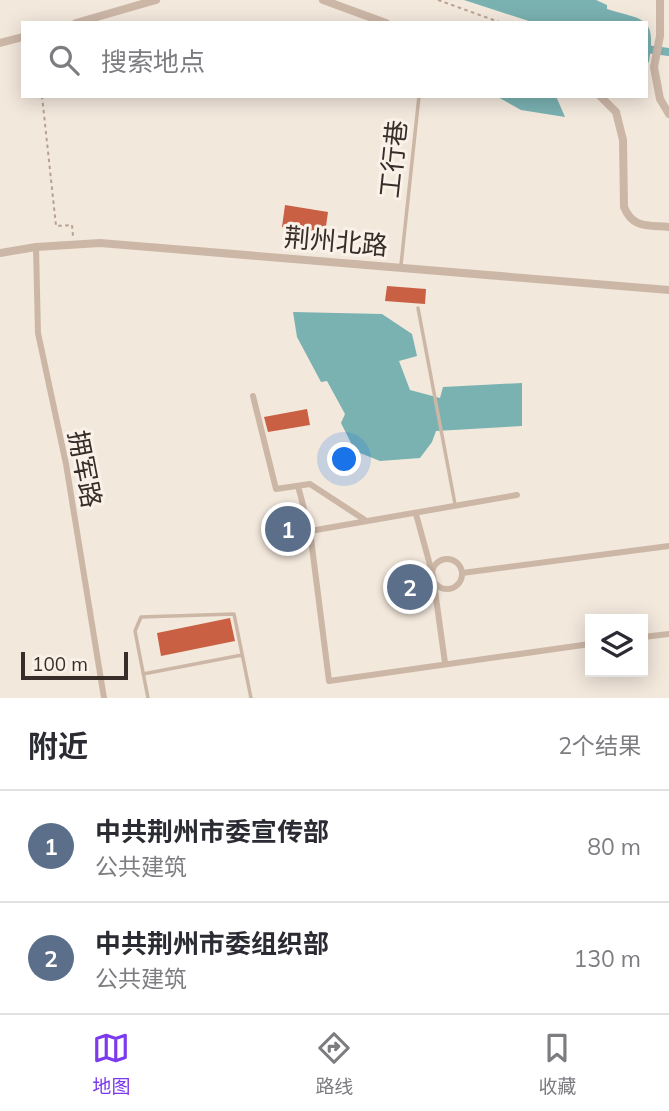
<!DOCTYPE html>
<html lang="zh">
<head>
<meta charset="utf-8">
<style>
	body { margin:0; font-family:Mulish,"Noto Sans SC",sans-serif; background:#f2f2f3; color:#2b2b33 }
	.controls { position:absolute; right:21px; bottom:21px; display:grid; overflow:hidden; border-radius:0px; box-shadow:0 4px 18px #0003 }
	.controls button { width:63px; height:63px; display:grid; place-items:center; padding:0; border:0; border-bottom:2px solid #e1e1e2; background:#fff; color:#2b2b33; font:35px sans-serif }
	.scale { position:absolute; left:21px; bottom:18px; width:107px; box-sizing:border-box; padding-left:7px; border:4px solid #382d28; border-top:0; font-size:19px; line-height:24px; white-space:nowrap; color:#382d28; -webkit-text-stroke:5px #faf2e9; paint-order:stroke }
	.you { position:absolute; left:345px; top:460px; width:24px; height:24px; margin:-18px; border:5px solid #fff; border-radius:50%; background:#1a73e8; box-shadow:0 0 0 10px #1a73e833 }
	.badge { display:grid; place-items:center; width:46px; height:46px; border-radius:50%; background:#7c3aed; color:#fff; font-size:23px; font-weight:700 }
	.pin { position:absolute; translate:-50% -50%; border:4px solid #fff; box-shadow:0 2px 7px #0006 }
	.list { margin:0; padding:0; list-style:none }
	h2 { display:flex; justify-content:space-between; align-items:center; height:91px; margin:0; padding:0 28px; font-size:30px }
	h2 small { font-size:23px; font-weight:400; color:#7c7c81 }
	.list li { display:grid; grid-template-columns:46px 1fr auto; gap:21px; align-items:center; box-sizing:border-box; height:112px; padding:0 28px; border-top:2px solid #e1e1e2 }
	.list b { display:block; font-size:26px; white-space:nowrap }
	.list p { margin:0; font-size:23px; white-space:nowrap; color:#7c7c81 }
	.list em { font-size:23px; font-style:normal; color:#7c7c81 }
	.icon { flex:none; width:38px; height:38px; fill:none; stroke:currentColor; stroke-width:2; stroke-linecap:round; stroke-linejoin:round }
	.map { position:relative; flex:none; width:669px; height:698px; overflow:hidden }
	.search { position:absolute; background:#fff; box-shadow:0 4px 18px #0003; left:21px; right:21px; top:21px; height:77px; display:flex; align-items:center; gap:18px; box-sizing:border-box; padding:0 24px; border-radius:0px; color:#7c7c81; font-size:26px }
	.sheet { height:315px; background:#fff }
	nav { display:flex; justify-content:space-around; align-items:center; box-sizing:border-box; height:98px; border-top:2px solid #e1e1e2; background:#fff; font-size:19px; color:#7c7c81 }
	nav a { display:grid; justify-items:center; gap:4px }
	nav .on { color:#7c3aed }
	.map>svg:first-child { display:block }
	.water { fill:#7ab1b1 }
	.lines { fill:none; stroke-linecap:round; stroke-linejoin:round }
	.canal { stroke:#7ab1b1; stroke-width:8 }
	.building { fill:#ca6043 }
	.path { stroke:#b8a192; stroke-width:2; stroke-dasharray:3.5 3.5; stroke-linecap:butt }
	.service { stroke:#ccb7a7; stroke-width:3.5 }
	.minor { stroke:#ccb7a7; stroke-width:6 }
	.tertiary { stroke:#ccb7a7; stroke-width:8 }
	.labels { text-anchor:middle; dominant-baseline:central; stroke-width:6; stroke-linejoin:round; paint-order:stroke }
	.street-label { font-size:26px; fill:#382d28; stroke:#faf2e9 }
</style>
</head>
<body>
<div class="map">
<svg width="669" height="698" viewBox="0 0 669 698">
	<rect width="100%" height="100%" fill="#f3e8dc"/>
	<!-- water -->
	<path class="water" d="M464,0H596L607,5V9C646,21 656,16 649,62L646,63V23H535Z
		M496,96H556L565,117L521,110Z
		M293,312L382,314L412,334L417,356L399,361L410,390L440,398L443,387L522,383V426L436,431L432,442L420,458L380,461L355,451L341,423L345,414L327,381L321,382L297,337Z"/>
	<g class="lines">
		<!-- canal -->
		<path class="canal" d="M646,49L669,52"/>
	</g>
	<!-- building -->
	<path class="building" d="M285,205L328,212L325,233L282,227Z
		M387,286L426,289L425,304L385,301Z
		M307,409L310,425L268,432L264,417Z
		M230,618L235,641L161,656L157,633Z"/>
	<g class="lines">
		<!-- path -->
		<path class="path" d="M438,0L502,23
			M42,96L56,226L72,225L73,236"/>
		<!-- service -->
		<path class="service" d="M401,265L419,96
			M418,308L455,504
			M143,674L242,655
			M148,698L135,631L141,617L234,614L251,698"/>
		<!-- minor -->
		<path class="minor" d="M36,247L38,333L66,464L104,698
			M253,396L276,489L310,484L365,520
			M298,486L310,531
			M517,495L310,531L329,681L590,644
			M416,514L433,576L445,663
			M432 574a15 15 0 1 1 30 0a15 15 0 1 1-30 0Z
			M462,573L669,546
			M643,637L669,634"/>
		<!-- tertiary -->
		<path class="tertiary" d="M323,0L386,23
			M660,0V36L654,67L660,99L669,114
			M76,23L156,0
			M0,43L23,37
			M600,96L616,112L623,140L624,207C633,229 648,225 669,227
			M0,253L36,247L100,243L669,290"/>
	</g>
	<g class="labels">
		<!-- street labels -->
		<g class="street-label">
			<text transform="translate(393 159) rotate(-84)">工行巷</text>
			<text transform="translate(336 241) rotate(5)">荆州北路</text>
			<text transform="translate(85 469) rotate(79)">拥军路</text>
		</g>
	</g>
</svg>
<div class="controls">
<button><svg class="icon" aria-label="layers" viewBox="0 0 24 24"><path d="M12 4l9 5-9 5-9-5zM3 14l9 5 9-5"/></svg></button>
</div>
<div class="scale">100 m</div>
<div class="you"></div>
<div class="pin badge" style="left:288px;top:529px;background:#5c6f8a">1</div>
<div class="pin badge" style="left:410px;top:587px;background:#5c6f8a">2</div>
<div class="search"><svg class="icon" aria-label="search" viewBox="0 0 24 24"><circle cx="10" cy="10" r="6"/><path d="M15 15l6 6"/></svg>搜索地点</div>
</div>
<section class="sheet">
<h2>附近<small>2个结果</small></h2>
<ul class="list">
<li><span class="badge" style="background:#5c6f8a">1</span><div><b>中共荆州市委宣传部</b><p>公共建筑</p></div><em>80 m</em></li>
<li><span class="badge" style="background:#5c6f8a">2</span><div><b>中共荆州市委组织部</b><p>公共建筑</p></div><em>130 m</em></li>
</ul>
</section>
<nav>
<a class="on"><svg class="icon" aria-label="map" viewBox="0 0 24 24"><path d="M3 6l6-2 6 2 6-2v14l-6 2-6-2-6 2zM9 4v14M15 6v14"/></svg>地图</a>
<a><svg class="icon" aria-label="directions" viewBox="0 0 24 24"><path d="M12 3l9 9-9 9-9-9zM9 14v-3h6M13 9l2 2-2 2"/></svg>路线</a>
<a><svg class="icon" aria-label="saved" viewBox="0 0 24 24"><path d="M7 4h10v16l-5-4-5 4z"/></svg>收藏</a>
</nav>
</body>
</html>
